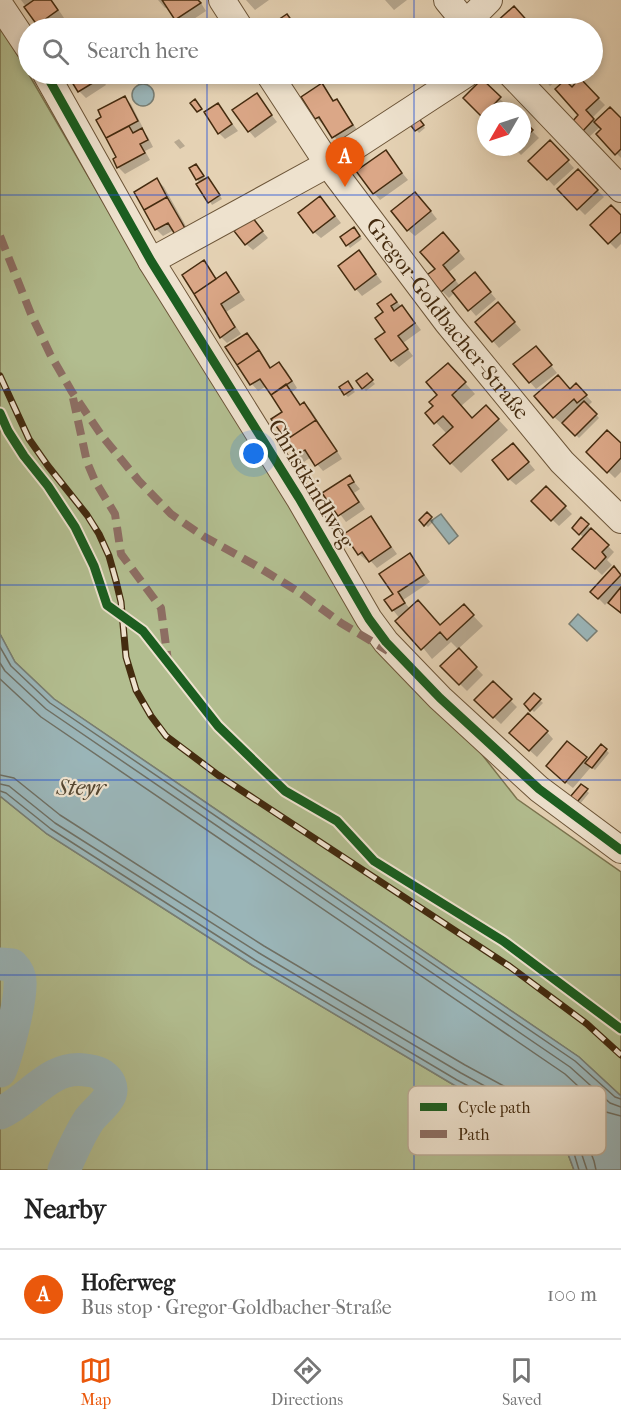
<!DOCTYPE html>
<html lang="en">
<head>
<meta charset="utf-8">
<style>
	body { margin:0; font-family:"IM FELL French Canon",serif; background:#f2f2f2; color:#222 }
	.compass { position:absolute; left:477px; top:102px; width:54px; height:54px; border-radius:50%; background:#fff; box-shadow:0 3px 9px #0003; rotate:231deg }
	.you { position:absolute; left:254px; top:454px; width:21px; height:21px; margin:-15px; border:4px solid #fff; border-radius:50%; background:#1a73e8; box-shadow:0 0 0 9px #1a73e833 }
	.badge { display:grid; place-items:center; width:39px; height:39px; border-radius:50%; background:#ea580c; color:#fff; font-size:20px; font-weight:700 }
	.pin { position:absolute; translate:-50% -50px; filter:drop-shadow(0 2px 3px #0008) }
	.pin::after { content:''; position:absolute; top:32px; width:21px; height:18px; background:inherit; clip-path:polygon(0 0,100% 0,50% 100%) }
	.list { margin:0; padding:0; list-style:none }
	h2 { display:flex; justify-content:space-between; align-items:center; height:78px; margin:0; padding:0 24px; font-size:26px }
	h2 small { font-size:20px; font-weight:400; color:#767676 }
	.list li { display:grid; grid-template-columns:39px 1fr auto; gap:18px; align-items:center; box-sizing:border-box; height:90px; padding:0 24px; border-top:2px solid #e0e0e0 }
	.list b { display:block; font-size:22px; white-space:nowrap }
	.list p { margin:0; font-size:20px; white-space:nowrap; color:#767676 }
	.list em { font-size:20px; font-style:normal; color:#767676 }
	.icon { flex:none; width:33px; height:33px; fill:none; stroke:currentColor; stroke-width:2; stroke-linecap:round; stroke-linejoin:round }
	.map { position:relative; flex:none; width:621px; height:1170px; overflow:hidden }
	.search { position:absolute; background:#fff; box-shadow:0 3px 9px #0003; left:18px; right:18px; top:18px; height:66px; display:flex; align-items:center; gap:15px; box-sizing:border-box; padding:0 21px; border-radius:33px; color:#767676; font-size:22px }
	.sheet { height:168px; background:#fff }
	nav { display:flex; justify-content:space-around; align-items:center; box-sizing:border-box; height:84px; border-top:2px solid #e0e0e0; background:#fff; font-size:16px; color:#767676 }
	nav a { display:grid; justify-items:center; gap:3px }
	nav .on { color:#ea580c }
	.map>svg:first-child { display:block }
	.green { fill:#b2bd8f; stroke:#7b744f; stroke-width:1.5 }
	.water { fill:#9ab5b8; stroke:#787e74; stroke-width:1.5 }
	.shadow { fill:#0003 }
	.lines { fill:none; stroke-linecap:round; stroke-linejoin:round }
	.shore { stroke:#6f7064; stroke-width:1.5 }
	.river { stroke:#9ab5b8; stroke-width:33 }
	.building { fill:#dba787; stroke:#442b0f; stroke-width:1.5 }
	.minor-casing { stroke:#6c5538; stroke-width:28 }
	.minor { stroke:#eee2ce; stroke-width:26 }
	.rail-casing { stroke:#442b0f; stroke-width:7 }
	.rail { stroke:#eee2ce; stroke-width:4.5; stroke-dasharray:14; stroke-linecap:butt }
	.quiet { stroke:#8d6e63; stroke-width:8; stroke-dasharray:15 8; stroke-linecap:butt }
	.cycleway-casing { stroke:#eee2ce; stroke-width:13 }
	.cycleway { stroke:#1b5e20; stroke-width:9 }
	.grid { fill:none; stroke:#1d4ed8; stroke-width:1.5; stroke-opacity:0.55 }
	.labels { text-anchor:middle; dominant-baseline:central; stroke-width:4.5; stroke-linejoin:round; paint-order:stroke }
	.street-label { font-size:22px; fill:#442b0f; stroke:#eee2ce }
	.water-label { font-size:24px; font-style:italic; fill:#554731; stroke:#eee2ce }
	.key { fill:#eee2ce; stroke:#bbab95; stroke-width:1.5 }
	.key-label { font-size:16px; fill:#442b0f }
</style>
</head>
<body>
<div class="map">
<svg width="621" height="1170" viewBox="0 0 621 1170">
	<rect width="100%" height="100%" fill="#e5d2b4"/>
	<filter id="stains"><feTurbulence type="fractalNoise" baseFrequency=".00333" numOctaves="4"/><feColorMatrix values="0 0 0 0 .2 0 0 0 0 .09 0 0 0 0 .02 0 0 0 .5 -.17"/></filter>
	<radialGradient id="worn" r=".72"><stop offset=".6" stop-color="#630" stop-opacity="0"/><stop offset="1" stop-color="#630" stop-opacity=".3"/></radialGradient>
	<!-- green -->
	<path class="green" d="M0,25L148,279L305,530L517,799L621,872V1096L579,1057L54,699L15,662L0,634Z
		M0,796L47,834L252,965L454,1085L539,1131L568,1154L574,1170H0Z"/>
	<!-- water -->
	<path class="water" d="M132 95a11 11 0 1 1 22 0a11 11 0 1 1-22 0Z
		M441,514L458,536L449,544L431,521Z
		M578,614L597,631L587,641L569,624Z
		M0,634L15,662L54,699L579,1057L621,1096V1170H574L568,1154L539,1131L454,1085L252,965L47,834L0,796Z"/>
	<!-- shadow -->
	<path class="shadow" d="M21,0H52L64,18L48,28H42Z
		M158,0H199L206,11L183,26L168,7L165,8Z
		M246,0H269L255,10Z
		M385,0H407L394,10Z
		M536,22L543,28H500L496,24L531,27Z
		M69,74H99L106,85L86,98L79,91Z
		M212,74H235L220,83Z
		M539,74H564L550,86Z
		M580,80L605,105L592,118L596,123L621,120V158L598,134L604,129L601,126L589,137L574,122L581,116L572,89Z
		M482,81L506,105L501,111H486V119L465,98Z
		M322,85L335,102L337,101L343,108L359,133L340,144L325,124L323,125L317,118L303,97Z
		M256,95L277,122L255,138L249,131Z
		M124,97L131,104L143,128L141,129L148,137L153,147L145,151L150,160L125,174L118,167V158L98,120Z
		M218,105L238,131L225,139L219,133Z
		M420,121L425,128L419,133L411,123Z
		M522,121L539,138L521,155L513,147H522Z
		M179,139L185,146L180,149L174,142Z
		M550,142L574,168L554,186L531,161Z
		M385,152L408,180L380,200L374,193Z
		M196,166L206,180L208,178L211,181L222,199L212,205L197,179Z
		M578,171L604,197L585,215L559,189Z
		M157,180L164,187L192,237L174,230L163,236L156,229Z
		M422,200L437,219L415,236L408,230Z
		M326,204L341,223L321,238L314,232Z
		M621,217V244L616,249L592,225Z
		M258,226L268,238L253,250L246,244Z
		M357,232L362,239L350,248L348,245Z
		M450,241L465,259L449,272L460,286L481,281L496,299L476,316L455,292L449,298L442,291L437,269Z
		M359,252L382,282L362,296L356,289Z
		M204,262L218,280L226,274L245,300L226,312L241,334L227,343L221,337Z
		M391,296L409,314L421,330L403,343L413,356L399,367L392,360L387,332L385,313Z
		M505,311L521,330L499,348L493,341Z
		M247,335L254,341L272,369L279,364L286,370L297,388L292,392L301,405L304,404L311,410L342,459L323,471L311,457L304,462L297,455L284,412L267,386L258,391L252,384L227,348Z
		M542,354L557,373L536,389L530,382Z
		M367,375L375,384L366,391L358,382Z
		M458,375L475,394L461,406L473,419L496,417L508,430L461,473L451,463L447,434L427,413L435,406Z
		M350,386L355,392L348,397L345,394Z
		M570,390L583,392L592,402L588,406L599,418L579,438L563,422L561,423L554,417Z
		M621,445V472L615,478L588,452Z
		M520,452L535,470L516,485L509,479Z
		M350,477L360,489L354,493L365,509L346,522L324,493Z
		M546,488L572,514L559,526L533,501Z
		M427,514L434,521L428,527L421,520Z
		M371,518L397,554L377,568L369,559L366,560L359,554Z
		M581,519L614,552L607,560L612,565L602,575L581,555L584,538L574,528Z
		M410,555L430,582L403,600L410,609L441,627L464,606L483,626L458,649L451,642L432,659L393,610L395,595Z
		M614,568L621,574V613L609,601L605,605L592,592Z
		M459,650L483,675L467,691L442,666Z
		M493,683L517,707L501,724L476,700Z
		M534,695L543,703L534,712L526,704Z
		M547,732L553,739L537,757L518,740Z
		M567,743L589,761L602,746L609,753L595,770L591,767L573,788L554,773Z
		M581,786L589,793L580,804L572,797Z"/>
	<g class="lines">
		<!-- shore -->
		<path class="shore" d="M0,647L11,666L50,703L575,1061L615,1097L621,1099
			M0,663L5,671L46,709L570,1067L610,1103L621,1107
			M0,679L41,717L565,1074L606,1112L621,1116
			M0,775L14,778L60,815L264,946L465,1065L552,1112L586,1140L594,1161L596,1170
			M0,784L9,786L55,823L259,953L461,1073L547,1120L579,1146L587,1170
			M0,791L6,793L51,829L255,960L457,1080L542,1125L573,1150L579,1170"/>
		<!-- river -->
		<path class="river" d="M0,964L12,965C18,971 21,977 20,986C20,1003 7,1056 0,1071
			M0,1113C29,1101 49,1065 85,1070C91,1071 97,1071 102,1075C109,1080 113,1087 110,1095C106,1104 95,1112 89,1120C79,1135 71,1154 64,1170"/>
	</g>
	<!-- building -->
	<path class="building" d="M34,0H51L58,10L37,25L24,7Z
		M162,0H198L201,3L175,20Z
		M514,6L531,25L537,20L544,28H498L494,24Z
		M287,14L297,28H266Z
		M67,74H98L101,78L78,92Z
		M580,78L599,98L586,110L594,119L582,132L572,122L578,115L555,89L565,80L572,87Z
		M482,79L501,97L482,117L463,98Z
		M322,83L333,101L337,99L353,125L332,138L319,117L315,119L301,97Z
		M257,93L272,115L248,132L232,110Z
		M125,96L138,121L106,138L96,120L101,117L98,110Z
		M195,99L202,109L197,112L190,103Z
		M218,103L232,124L218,134L204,112Z
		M610,107L621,118V149L615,155L596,134L601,129L594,122Z
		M417,116L424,125L415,131L409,123Z
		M522,119L533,130L522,141Z
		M129,126L133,133L142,128L148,140L140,144L145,153L117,168L113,159L116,157L106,138Z
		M550,140L569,160L547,180L528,161Z
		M386,150L402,173L373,194L356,171Z
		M196,164L204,176L196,180L189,168Z
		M578,169L598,190L577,210L557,189Z
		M208,177L220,195L208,203L196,184Z
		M157,178L167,197L144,210L134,192Z
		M415,192L431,211L407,231L391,211Z
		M320,196L335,216L313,233L298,213Z
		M167,197L186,230L176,236L168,223L155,230L144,210Z
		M611,205L621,215V232L608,244L590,225Z
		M252,217L263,231L245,245L234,231Z
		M354,227L360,236L346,246L340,237Z
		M443,232L459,251L443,265L455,280L441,292L427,275L435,269L420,252Z
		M359,250L376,274L355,290L338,266Z
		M204,260L216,279L194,294L182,275Z
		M226,272L239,292L221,304L235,327L220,338L194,294Z
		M475,272L491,292L468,311L452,291Z
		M391,294L397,302L391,306L394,311L402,305L415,323L398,336L408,349L391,361L375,339L385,332L375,318L383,312L377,304Z
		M498,302L515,322L492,342L475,322Z
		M247,333L259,350L237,365L225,347Z
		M536,346L552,365L529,383L513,364Z
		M259,350L270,368L279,362L292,381L271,395L260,379L250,385L237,365Z
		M448,363L466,382L452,395L472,418L486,405L499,419L450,464L433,445L453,427L443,416L434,424L425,413L433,406L429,402L437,395L426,382Z
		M367,373L373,380L362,389L356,381Z
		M558,375L570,389L576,383L587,395L577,403L574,399L553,418L534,396Z
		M348,381L353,389L344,395L339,387Z
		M286,384L300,405L304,402L316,420L286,440L271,419L282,412L271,395Z
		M584,401L597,414L575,436L562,423Z
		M316,420L337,451L315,466L305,450L296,456L286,440Z
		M607,430L621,443V458L607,473L586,452Z
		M513,443L529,462L508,480L492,460Z
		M350,475L354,482L348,485L359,502L338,516L322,493Z
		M546,486L566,506L551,521L531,501Z
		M427,512L432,517L424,526L419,520Z
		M371,516L391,547L369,562L362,552L358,555L344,534Z
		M581,517L589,524L579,535L572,528Z
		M591,528L609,545L602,552L606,557L595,569L572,549Z
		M410,553L424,575L398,592L405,603L392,611L384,600L393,594L379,574Z
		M614,566L621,575L598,599L590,592Z
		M621,587V613L608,603Z
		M418,600L440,625L464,604L474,615L447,640L440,632L421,650L395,621Z
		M459,648L477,667L459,685L440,666Z
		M493,681L512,699L493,718L474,700Z
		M534,693L541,699L530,711L524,704Z
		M528,713L548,731L529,751L509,733Z
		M567,741L587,757L565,783L546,766Z
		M601,744L607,749L592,768L585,763Z
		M581,784L588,789L577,802L570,797Z"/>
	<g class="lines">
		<!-- minor casing -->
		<g class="minor-casing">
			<g id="minor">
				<path d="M222,0L240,28"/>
				<path d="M447,0L470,28"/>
				<path d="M0,5L28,47"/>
				<path d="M466,23L489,0"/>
				<path d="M46,74L151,261L299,498L369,619L386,642L440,698L539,789L621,850"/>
				<path id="s1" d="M269,74L328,164L447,322L562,462L621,520"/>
				<path d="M511,74L621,189"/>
				<path d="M151,261L328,164L466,74"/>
			</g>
		</g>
		<!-- minor -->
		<use href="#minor" class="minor"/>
		<!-- rail casing -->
		<g class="rail-casing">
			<path id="rail" d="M0,376L29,439L48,466L87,515L99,534L109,556L116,581L121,602L126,657L136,690L151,716L166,736L218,775L509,966L587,1024L621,1055"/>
		</g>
		<!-- rail -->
		<use href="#rail" class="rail"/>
		<!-- quiet -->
		<path class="quiet" d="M0,236L31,314L50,354L72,392L102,436L139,481L171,514L203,536L255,565L299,592L341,623L388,651
			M73,398L87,462L95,481L115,514L121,554L161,608L168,661"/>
		<!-- cycleway casing -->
		<g class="cycleway-casing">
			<path id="cycleway" d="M46,74L151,261L299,498L369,619L386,642L440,698L539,789L621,850
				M0,413L8,431L24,456L48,486L75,527L94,566L107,605L143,631L218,726L285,791L337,821L374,861L503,941L621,1029"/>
		</g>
		<!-- cycleway -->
		<use href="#cycleway" class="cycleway"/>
	</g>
	<!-- grid -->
	<path class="grid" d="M207,0V28M414,0V28M207,74V1170M414,74V1170M0,195H621M0,390H621M0,585H621M0,780H621M0,975H621"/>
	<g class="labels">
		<!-- street labels -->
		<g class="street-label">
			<text stroke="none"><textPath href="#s1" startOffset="303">Gregor-Goldbacher-Straße</textPath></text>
			<text transform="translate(311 484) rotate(59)">Christkindlweg</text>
		</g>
		<!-- water labels -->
		<g class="water-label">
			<text x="81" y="787">Steyr</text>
		</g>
	</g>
	<!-- legend -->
	<rect x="408" y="1086" width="198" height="69" rx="9" class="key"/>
	<rect x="420" y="1103" width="27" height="8" fill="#1b5e20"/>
	<rect x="420" y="1130" width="27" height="8" fill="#8d6e63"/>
	<g class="key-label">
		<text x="458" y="1113">Cycle path</text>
		<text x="458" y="1140">Path</text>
	</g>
	<rect width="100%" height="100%" filter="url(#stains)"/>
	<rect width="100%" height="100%" fill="url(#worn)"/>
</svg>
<svg class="compass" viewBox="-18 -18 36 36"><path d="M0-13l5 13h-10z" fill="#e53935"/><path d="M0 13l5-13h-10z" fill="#767676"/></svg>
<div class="you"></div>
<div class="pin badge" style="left:345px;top:187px">A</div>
<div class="search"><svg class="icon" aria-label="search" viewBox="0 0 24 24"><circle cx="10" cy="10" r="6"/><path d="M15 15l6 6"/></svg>Search here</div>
</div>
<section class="sheet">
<h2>Nearby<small></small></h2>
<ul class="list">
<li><span class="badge">A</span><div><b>Hoferweg</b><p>Bus stop · Gregor-Goldbacher-Straße</p></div><em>100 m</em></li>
</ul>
</section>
<nav>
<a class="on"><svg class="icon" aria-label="map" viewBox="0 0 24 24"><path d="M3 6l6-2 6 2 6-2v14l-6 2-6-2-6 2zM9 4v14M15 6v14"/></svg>Map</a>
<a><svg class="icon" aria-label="directions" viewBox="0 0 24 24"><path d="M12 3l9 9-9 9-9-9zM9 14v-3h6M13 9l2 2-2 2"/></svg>Directions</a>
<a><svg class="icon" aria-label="saved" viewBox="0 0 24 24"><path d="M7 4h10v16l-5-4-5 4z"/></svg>Saved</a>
</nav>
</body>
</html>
